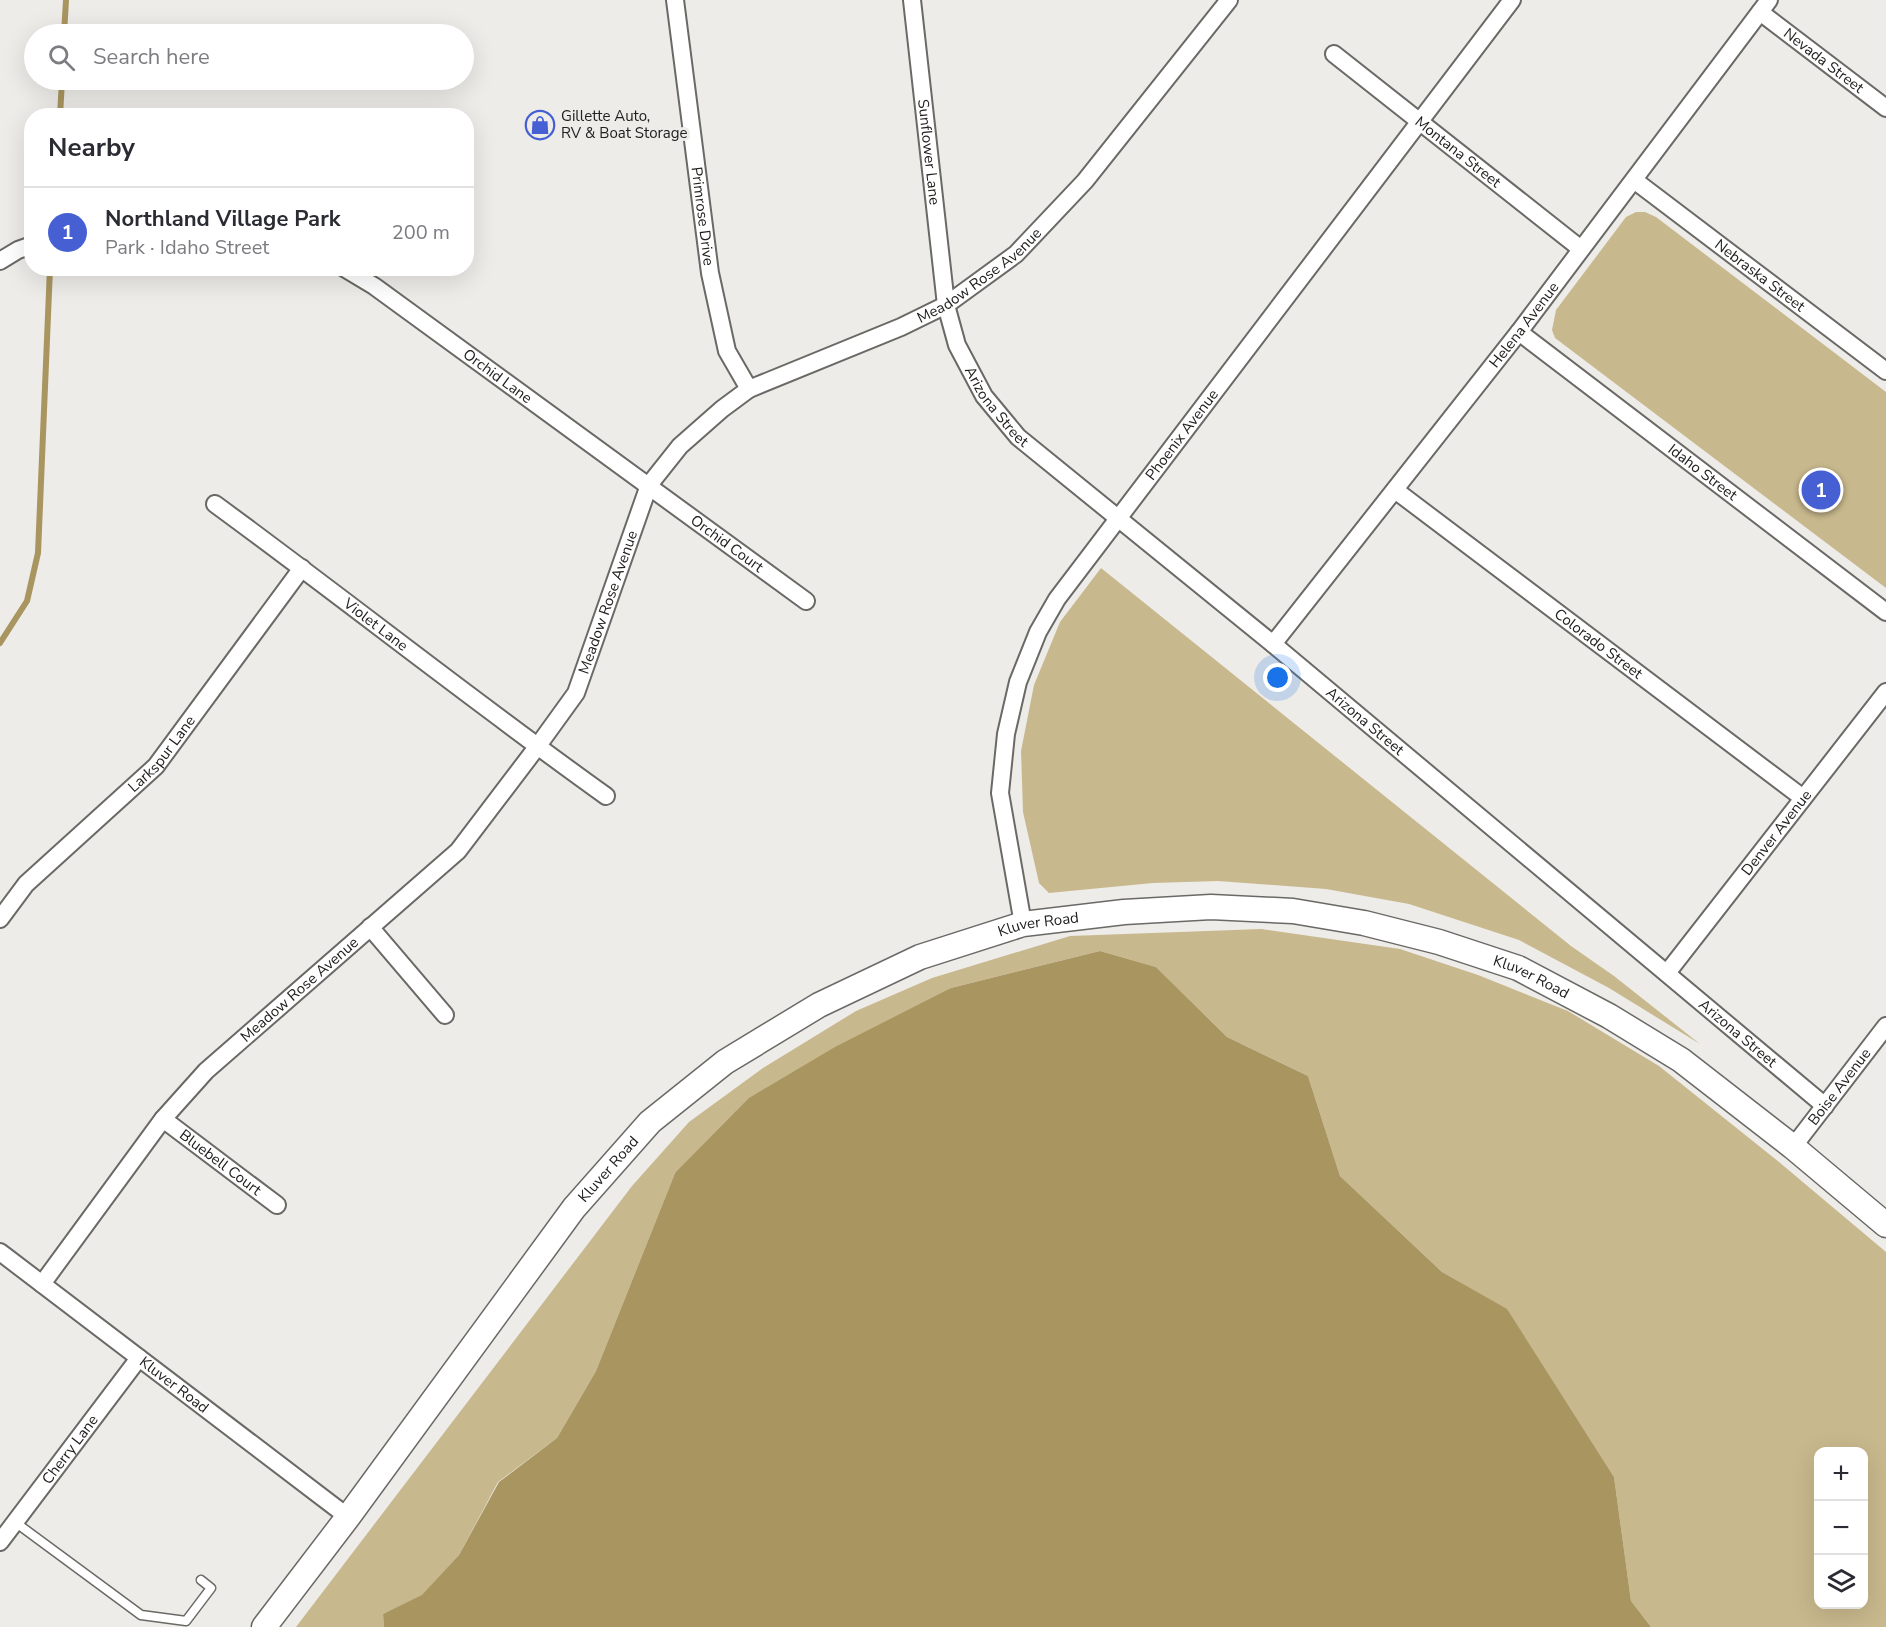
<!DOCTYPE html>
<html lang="en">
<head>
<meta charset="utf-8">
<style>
	body { margin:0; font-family:"Nunito Sans",sans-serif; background:#f7f7f7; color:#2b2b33 }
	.controls { position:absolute; right:18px; bottom:18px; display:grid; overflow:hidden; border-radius:12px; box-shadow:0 6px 24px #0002 }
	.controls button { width:54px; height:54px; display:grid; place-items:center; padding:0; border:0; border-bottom:2px solid #e1e1e2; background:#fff; color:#2b2b33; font:30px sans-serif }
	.you { position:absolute; left:1278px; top:678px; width:21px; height:21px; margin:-15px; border:4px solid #fff; border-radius:50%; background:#1a73e8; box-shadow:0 0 0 9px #1a73e833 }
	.badge { display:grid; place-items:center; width:39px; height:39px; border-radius:50%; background:#4660d4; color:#fff; font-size:20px; font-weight:700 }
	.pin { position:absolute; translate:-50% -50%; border:3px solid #fff; box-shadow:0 2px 6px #0006 }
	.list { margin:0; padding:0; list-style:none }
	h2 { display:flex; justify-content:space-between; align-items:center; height:78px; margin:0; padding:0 24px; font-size:26px }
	h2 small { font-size:20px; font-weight:400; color:#7c7c81 }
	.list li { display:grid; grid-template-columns:39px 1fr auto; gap:18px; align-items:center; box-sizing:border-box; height:90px; padding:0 24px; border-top:2px solid #e1e1e2 }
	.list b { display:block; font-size:22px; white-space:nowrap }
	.list p { margin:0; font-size:20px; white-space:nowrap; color:#7c7c81 }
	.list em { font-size:20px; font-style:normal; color:#7c7c81 }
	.icon { flex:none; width:33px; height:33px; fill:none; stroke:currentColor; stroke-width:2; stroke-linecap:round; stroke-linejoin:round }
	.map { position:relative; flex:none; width:1886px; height:1627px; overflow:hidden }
	.search { position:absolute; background:#fff; box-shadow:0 6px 24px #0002; left:24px; top:24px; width:450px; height:66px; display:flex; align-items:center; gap:15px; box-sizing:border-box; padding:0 21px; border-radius:33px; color:#7c7c81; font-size:22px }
	.panel { position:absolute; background:#fff; box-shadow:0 6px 24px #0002; left:24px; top:108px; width:450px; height:168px; border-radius:24px }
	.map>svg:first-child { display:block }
	.green { fill:#c8b88d; fill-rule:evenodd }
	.water { fill:#a9955f }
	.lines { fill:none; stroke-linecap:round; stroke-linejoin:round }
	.stream { stroke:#a9955f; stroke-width:6 }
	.lane-casing { stroke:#6a6965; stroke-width:11 }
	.street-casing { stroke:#6a6965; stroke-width:20 }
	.secondary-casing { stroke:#6a6965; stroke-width:27 }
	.lane { stroke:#fff; stroke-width:8 }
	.street { stroke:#fff; stroke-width:16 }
	.secondary { stroke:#fff; stroke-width:24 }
	.labels { text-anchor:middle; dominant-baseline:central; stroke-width:6; stroke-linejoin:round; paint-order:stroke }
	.street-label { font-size:15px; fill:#21201f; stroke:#eeece8 }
	.poi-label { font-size:15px; fill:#21201f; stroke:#eeece8; text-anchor:start }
</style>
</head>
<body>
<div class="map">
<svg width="1886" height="1627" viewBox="0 0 1886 1627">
	<rect width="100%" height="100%" fill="#eeece8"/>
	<!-- green -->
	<path class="green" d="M1636,212H1645L1656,217L1886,392V588L1555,338L1552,330L1556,310L1626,217Z
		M1101,568L1571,946L1614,976L1700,1044L1609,988L1519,940L1409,904L1326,889L1218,881L1153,883L1049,893L1039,883L1023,812L1021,751L1034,685L1060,622Z
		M1261,929L1400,949L1478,975L1568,1011L1659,1066L1779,1162L1886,1252V1627H1651L1631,1601L1614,1477L1507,1310L1442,1272L1340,1176L1308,1076L1227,1037L1156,967L1100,951L951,988L675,1173L596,1371L557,1438L498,1482L459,1555L422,1596L383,1614L384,1627H296L632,1186L689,1122L763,1068L856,1011L932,978L1070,936ZM1818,1452H1864V1604H1818Z"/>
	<!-- water -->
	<path class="water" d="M1100,951L1156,967L1227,1037L1308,1076L1340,1176L1442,1272L1507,1309L1614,1477L1631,1601L1651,1627H384L383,1614L422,1595L459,1555L499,1482L557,1438L596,1371L675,1173L749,1098L835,1047L951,988Z"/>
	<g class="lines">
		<!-- stream -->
		<path class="stream" d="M64,34L66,0
			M60,116L62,80
			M0,643L27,601L38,553L50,268"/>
		<!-- lane casing -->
		<g class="lane-casing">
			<path id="lane" d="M15,1522L141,1615L186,1621L211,1588L201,1580"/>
		</g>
		<!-- street casing -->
		<g class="street-casing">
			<g id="street">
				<path id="s1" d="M675,0L710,273L727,351L749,389"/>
				<path id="s2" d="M912,0L946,305L957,345L984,396L1018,437L1273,644L1825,1106"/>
				<path id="s3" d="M1760,12L1886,108"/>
				<path id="s4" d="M1334,54L1581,249"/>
				<path id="s5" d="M1634,180L1886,371"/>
				<path d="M0,261L18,250L32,245"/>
				<path id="s6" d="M344,268L374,286L806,601"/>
				<path id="s7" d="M1519,332L1886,612"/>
				<path id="s8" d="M1395,490L1803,798"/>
				<path id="s9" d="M215,504C346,600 473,701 606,796"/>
				<path id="s10" d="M1273,644L1519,332L1769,0"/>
				<path id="s11" d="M0,919L26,884L156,766L302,568"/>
				<path id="s12" d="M1023,924L1000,793L1006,734L1018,682L1038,632L1057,599L1512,0"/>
				<path d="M370,927L445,1015"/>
				<path id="s13" d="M1667,973L1886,692"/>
				<path id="s14" d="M163,1119L277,1205"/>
				<path id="s15" d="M1793,1147L1886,1026"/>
				<path id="s16" d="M0,1252L348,1517"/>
				<path id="s17" d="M42,1284L163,1119L206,1071L458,851L537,747L576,693L649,485L680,446L722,409L749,389L901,327L946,305L1016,254L1085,181L1229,0"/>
				<path id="s18" d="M0,1542L139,1358"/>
			</g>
		</g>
		<!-- secondary casing -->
		<g class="secondary-casing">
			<g id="secondary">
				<path id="s19" d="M264,1627L348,1517L574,1208L650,1122L725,1062L819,1005L920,957L1023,924L1124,912L1211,907L1293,911L1364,923L1439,942L1518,968L1609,1016L1681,1060L1793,1147L1886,1225"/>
			</g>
		</g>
		<!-- lane -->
		<use href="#lane" class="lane"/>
		<!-- street -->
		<use href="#street" class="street"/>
		<!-- secondary -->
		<use href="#secondary" class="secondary"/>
	</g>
	<!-- icons -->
	<defs>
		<g id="shop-ring" transform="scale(1.5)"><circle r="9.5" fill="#eeece8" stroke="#4660d4" stroke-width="1.5"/><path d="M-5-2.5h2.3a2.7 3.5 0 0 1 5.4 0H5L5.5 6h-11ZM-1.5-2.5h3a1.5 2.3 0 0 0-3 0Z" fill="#4660d4"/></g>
	</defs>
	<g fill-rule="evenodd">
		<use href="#shop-ring" x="540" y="125"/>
	</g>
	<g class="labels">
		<!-- street labels -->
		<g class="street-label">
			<text stroke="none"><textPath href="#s3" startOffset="80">Nevada Street</textPath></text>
			<text stroke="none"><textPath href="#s4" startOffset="158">Montana Street</textPath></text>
			<text stroke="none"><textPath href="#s2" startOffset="153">Sunflower Lane</textPath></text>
			<text stroke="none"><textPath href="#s1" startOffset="218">Primrose Drive</textPath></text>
			<text stroke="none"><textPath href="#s17" startOffset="1419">Meadow Rose Avenue</textPath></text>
			<text stroke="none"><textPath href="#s5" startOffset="158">Nebraska Street</textPath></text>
			<text stroke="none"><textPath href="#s10" startOffset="406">Helena Avenue</textPath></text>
			<text stroke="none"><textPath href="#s6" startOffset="188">Orchid Lane</textPath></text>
			<text stroke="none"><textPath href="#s2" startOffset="422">Arizona Street</textPath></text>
			<text stroke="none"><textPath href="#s12" startOffset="544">Phoenix Avenue</textPath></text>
			<text stroke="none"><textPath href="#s7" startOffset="231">Idaho Street</textPath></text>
			<text stroke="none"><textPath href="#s6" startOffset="472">Orchid Court</textPath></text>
			<text stroke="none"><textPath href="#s17" startOffset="897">Meadow Rose Avenue</textPath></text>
			<text stroke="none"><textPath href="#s9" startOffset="201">Violet Lane</textPath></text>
			<text stroke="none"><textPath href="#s8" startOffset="255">Colorado Street</textPath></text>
			<text stroke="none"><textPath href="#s2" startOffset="908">Arizona Street</textPath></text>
			<text stroke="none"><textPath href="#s11" startOffset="232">Larkspur Lane</textPath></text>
			<text stroke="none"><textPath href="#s13" startOffset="178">Denver Avenue</textPath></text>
			<text stroke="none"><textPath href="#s19" startOffset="1077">Kluver Road</textPath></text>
			<text stroke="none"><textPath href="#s19" startOffset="1581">Kluver Road</textPath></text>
			<text stroke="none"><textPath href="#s17" startOffset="393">Meadow Rose Avenue</textPath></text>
			<text stroke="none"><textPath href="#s2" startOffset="1394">Arizona Street</textPath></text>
			<text stroke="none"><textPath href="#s15" startOffset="76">Boise Avenue</textPath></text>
			<text stroke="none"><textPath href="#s14" startOffset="72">Bluebell Court</textPath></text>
			<text stroke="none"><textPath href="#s19" startOffset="573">Kluver Road</textPath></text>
			<text stroke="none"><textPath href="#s16" startOffset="219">Kluver Road</textPath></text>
			<text stroke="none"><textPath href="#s18" startOffset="116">Cherry Lane</textPath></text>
		</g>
		<!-- poi labels -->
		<g class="poi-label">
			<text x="561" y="116">Gillette Auto,<tspan x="561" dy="17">RV &amp; Boat Storage</tspan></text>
		</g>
	</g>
</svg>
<div class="controls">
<button>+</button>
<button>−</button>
<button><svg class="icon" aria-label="layers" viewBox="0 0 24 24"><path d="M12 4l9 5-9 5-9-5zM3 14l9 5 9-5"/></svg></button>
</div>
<div class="you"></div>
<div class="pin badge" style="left:1821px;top:490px">1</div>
<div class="search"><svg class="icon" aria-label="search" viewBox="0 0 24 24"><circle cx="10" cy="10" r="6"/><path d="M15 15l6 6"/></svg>Search here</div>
<section class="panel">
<h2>Nearby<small></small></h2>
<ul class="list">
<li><span class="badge">1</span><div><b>Northland Village Park</b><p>Park · Idaho Street</p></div><em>200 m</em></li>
</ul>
</section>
</div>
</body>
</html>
